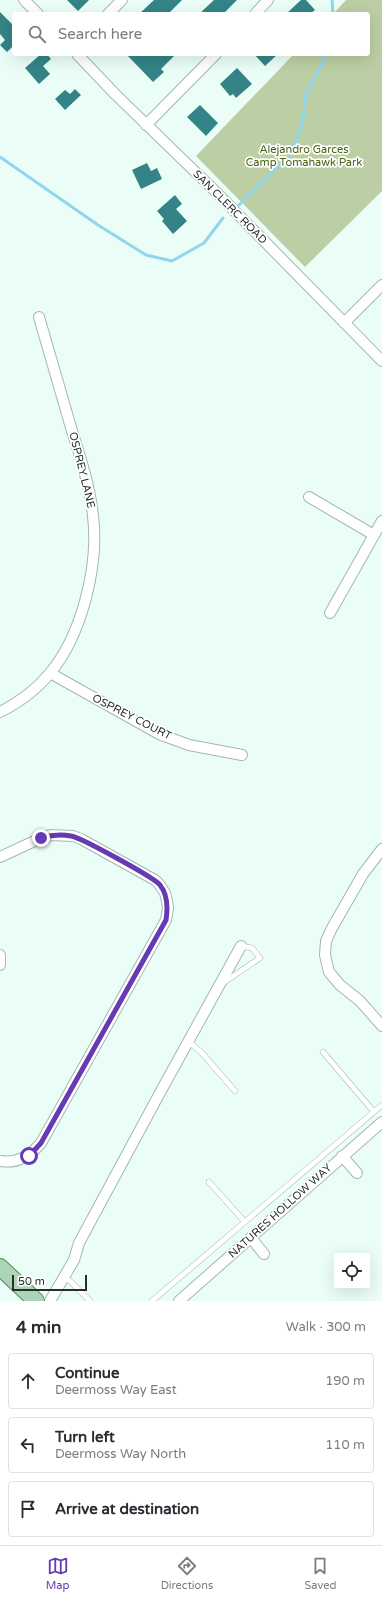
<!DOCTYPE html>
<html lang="en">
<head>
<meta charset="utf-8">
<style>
	body { margin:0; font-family:"Varela Round",sans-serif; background:#f7f7f7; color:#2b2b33 }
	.controls { position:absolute; right:12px; bottom:12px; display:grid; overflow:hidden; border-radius:4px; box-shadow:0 4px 16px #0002 }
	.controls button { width:36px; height:36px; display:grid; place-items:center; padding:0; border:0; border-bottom:1px solid #e1e1e2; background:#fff; color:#2b2b33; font:20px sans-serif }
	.scale { position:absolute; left:12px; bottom:10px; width:75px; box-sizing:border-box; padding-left:4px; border:2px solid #272e2c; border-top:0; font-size:11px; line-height:14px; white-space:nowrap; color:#272e2c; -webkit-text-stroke:3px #fff; paint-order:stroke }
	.stop { position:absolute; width:12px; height:12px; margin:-9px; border:3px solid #653ab2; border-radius:50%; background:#fff }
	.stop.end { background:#653ab2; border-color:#fff; box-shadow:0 1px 4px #0008 }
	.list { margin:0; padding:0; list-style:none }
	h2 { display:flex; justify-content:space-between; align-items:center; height:52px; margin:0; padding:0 16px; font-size:17px }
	h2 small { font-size:13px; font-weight:400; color:#7c7c81 }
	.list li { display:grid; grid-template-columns:26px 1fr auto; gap:12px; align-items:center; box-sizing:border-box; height:56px; margin:0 8px 8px; padding:0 8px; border:1px solid #e1e1e2; border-radius:4px }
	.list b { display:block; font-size:15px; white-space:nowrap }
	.list p { margin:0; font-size:13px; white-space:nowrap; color:#7c7c81 }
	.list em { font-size:13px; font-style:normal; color:#7c7c81 }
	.icon { flex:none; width:22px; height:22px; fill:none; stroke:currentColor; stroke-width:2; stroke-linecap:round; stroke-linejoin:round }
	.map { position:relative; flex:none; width:382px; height:1301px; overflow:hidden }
	.search { position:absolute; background:#fff; box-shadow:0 4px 16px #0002; left:12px; right:12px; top:12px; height:44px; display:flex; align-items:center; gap:10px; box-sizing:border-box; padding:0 14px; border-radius:4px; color:#7c7c81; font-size:15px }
	.sheet { height:244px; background:#fff }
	nav { display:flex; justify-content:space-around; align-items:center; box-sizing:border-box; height:56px; border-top:1px solid #e1e1e2; background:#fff; font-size:11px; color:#7c7c81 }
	nav a { display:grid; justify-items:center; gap:2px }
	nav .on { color:#653ab2 }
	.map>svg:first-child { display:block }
	.park { fill:#bccea3 }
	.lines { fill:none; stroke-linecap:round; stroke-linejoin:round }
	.stream { stroke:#91d5ee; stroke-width:3 }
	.building { fill:#348487 }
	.service-casing { stroke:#a4b7b1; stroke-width:6 }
	.minor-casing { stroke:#a4b7b1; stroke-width:12 }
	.primary-casing { stroke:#5c8866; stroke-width:18 }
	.service { stroke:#fff; stroke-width:5 }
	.minor { stroke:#fff; stroke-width:10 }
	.primary { stroke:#aed4b6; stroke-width:16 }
	.route { stroke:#653ab2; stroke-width:5 }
	.labels { text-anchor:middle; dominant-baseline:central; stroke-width:3.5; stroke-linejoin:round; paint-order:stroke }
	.park-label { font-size:11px; fill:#486110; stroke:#fff }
	.street-label { font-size:11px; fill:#272e2c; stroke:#fff }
</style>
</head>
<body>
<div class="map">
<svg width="382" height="1301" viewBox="0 0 382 1301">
	<rect width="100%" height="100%" fill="#eafef7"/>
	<!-- park -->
	<path class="park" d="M346,0H382V191L305,267L196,156L294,54H368V14H333Z"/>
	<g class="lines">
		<!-- stream -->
		<path class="stream" d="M332,0L333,14
			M0,157L98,225L146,255L172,261L204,243L223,218
			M239,205L289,156L302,126L306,94L327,54"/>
	</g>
	<!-- building -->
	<path class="building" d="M67,0H89L78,11Z
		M154,0H182L168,14H139Z
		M214,0H237L223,14H199Z
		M301,0H306L315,10L310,14H286Z
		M0,12L14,26V49L12,47L7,52L0,45L5,40L0,34Z
		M41,54H47L51,59L43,66L50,74L39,84L25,68Z
		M126,54H176L161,69L164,72L153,82Z
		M254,54H278L265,66Z
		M237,68L252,84L236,98L233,94L230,96L220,84Z
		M75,89L81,95L65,110L55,99L65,90L70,94Z
		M200,105L218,123L206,136L187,117Z
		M147,163L151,171L157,168L162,179L141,189L132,170Z
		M175,195L182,204L176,209L187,221L173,234L162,221L164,219L157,211Z"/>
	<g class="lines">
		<!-- service casing -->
		<g class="service-casing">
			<path id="service" d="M223,983L260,958L252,948L241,946
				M188,1041L202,1053L235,1091
				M323,1052L374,1112
				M209,1182L244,1221
				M64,1277L70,1281L90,1301
				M152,1301L382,1105"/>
		</g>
		<!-- minor casing -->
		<g class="minor-casing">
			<path id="minor" d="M24,0L38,14
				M108,14L122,0
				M255,14L268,0
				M77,54L115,94L216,192L382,361
				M146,125L216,54
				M344,323L382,285
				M309,497L374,535
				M330,613L382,521
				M50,673L159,734L189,745L242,755
				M0,712C18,703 37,689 50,673C82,635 99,565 93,516C90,487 81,459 72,431C61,393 50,355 39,317
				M382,849L363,874L332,928L326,941L325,955L329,972L340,985L360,1001L382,1026
				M0,857L41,838L51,835L73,836L81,839L155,880L159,884L165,893L167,901L168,908L166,920L41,1143C30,1156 17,1164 0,1161
				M0,955V965
				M342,1156L357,1173
				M251,1238L264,1254
				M50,1301L74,1260L79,1243L162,1089L241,946
				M179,1301L382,1122"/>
		</g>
		<!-- primary casing -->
		<g class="primary-casing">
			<path id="primary" d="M0,1267L36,1301"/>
		</g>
		<!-- service -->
		<use href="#service" class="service"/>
		<!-- minor -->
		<use href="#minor" class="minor"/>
		<!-- primary -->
		<use href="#primary" class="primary"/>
	</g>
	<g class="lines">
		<!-- route -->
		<path class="route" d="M29,1156L41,1143L166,920C168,907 168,895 160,885C155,878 80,837 71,836C60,834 51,835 41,838"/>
	</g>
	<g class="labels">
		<!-- park labels -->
		<g class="park-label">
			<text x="304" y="149">Alejandro Garces<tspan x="304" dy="13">Camp Tomahawk Park</tspan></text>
		</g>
		<!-- street labels -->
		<g class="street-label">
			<text transform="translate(230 207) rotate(45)">SAN CLERC ROAD</text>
			<text transform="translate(82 470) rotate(76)">OSPREY LANE</text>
			<text transform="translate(132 717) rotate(27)">OSPREY COURT</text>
			<text transform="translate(280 1211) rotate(-42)">NATURES HOLLOW WAY</text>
		</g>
	</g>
</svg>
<div class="controls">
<button><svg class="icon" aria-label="locate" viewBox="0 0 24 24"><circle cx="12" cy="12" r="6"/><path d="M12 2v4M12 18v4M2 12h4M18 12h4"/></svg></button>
</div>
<div class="scale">50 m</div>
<div class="stop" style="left:29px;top:1156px"></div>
<div class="stop end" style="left:41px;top:838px"></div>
<div class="search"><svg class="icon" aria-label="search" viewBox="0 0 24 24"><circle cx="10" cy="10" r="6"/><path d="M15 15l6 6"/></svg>Search here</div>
</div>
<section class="sheet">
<h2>4 min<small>Walk · 300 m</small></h2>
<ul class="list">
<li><svg class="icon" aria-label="ahead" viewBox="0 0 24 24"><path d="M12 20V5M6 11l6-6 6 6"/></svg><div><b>Continue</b><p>Deermoss Way East</p></div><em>190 m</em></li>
<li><svg class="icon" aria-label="left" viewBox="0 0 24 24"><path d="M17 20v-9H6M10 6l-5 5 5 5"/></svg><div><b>Turn left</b><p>Deermoss Way North</p></div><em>110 m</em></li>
<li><svg class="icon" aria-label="arrive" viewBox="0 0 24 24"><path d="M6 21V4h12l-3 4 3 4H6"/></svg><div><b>Arrive at destination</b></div></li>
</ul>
</section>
<nav>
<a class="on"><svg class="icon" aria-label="map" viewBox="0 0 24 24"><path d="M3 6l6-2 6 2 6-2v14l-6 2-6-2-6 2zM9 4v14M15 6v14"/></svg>Map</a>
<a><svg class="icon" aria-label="directions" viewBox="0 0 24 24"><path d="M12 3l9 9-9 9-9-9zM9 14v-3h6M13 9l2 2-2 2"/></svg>Directions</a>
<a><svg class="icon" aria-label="saved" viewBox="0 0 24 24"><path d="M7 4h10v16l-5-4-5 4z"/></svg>Saved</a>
</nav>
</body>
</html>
